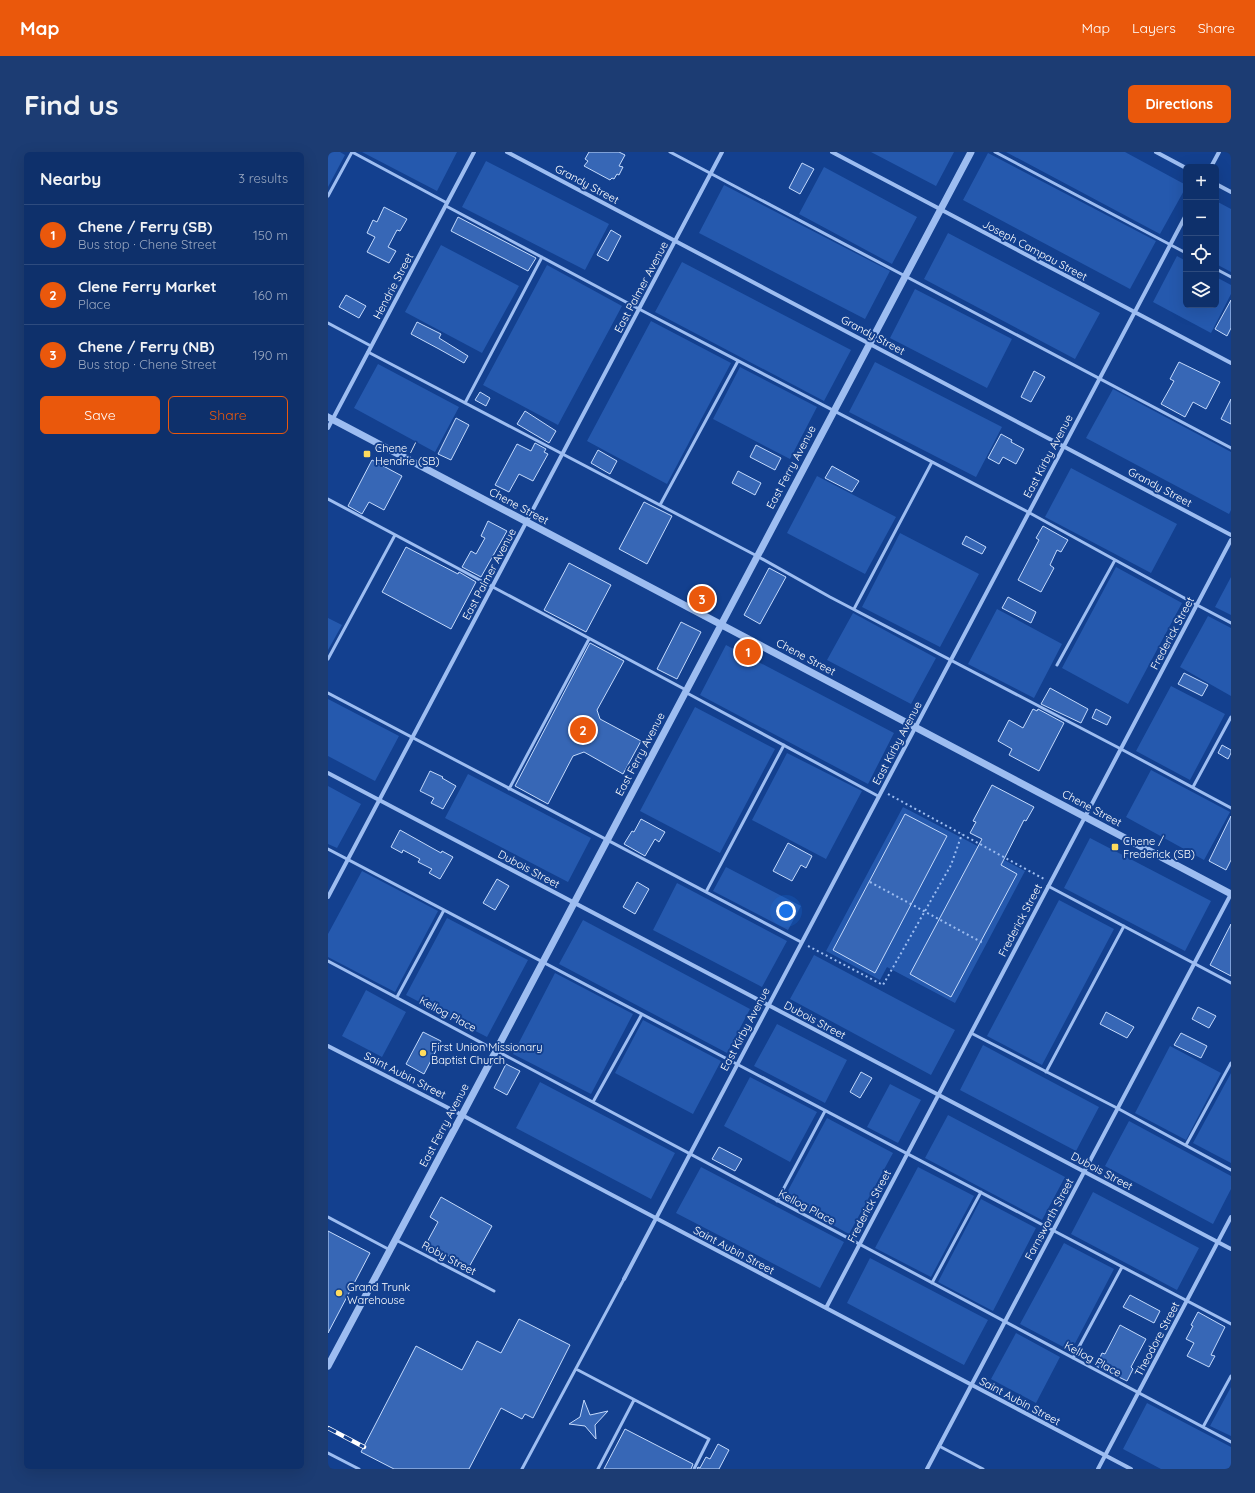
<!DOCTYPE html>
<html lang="en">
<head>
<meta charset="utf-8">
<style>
	body { margin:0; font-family:Quicksand,sans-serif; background:#1c3c73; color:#f1f3f6 }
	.controls { position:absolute; right:12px; top:12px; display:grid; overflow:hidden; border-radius:6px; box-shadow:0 4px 16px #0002 }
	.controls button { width:36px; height:36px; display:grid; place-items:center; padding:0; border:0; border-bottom:1px solid #2e4b7e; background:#0e306b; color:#f1f3f6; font:20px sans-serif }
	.you { position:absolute; left:458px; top:759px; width:14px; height:14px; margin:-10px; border:3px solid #fff; border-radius:50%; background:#1a73e8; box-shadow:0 0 0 6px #1a73e833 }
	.badge { display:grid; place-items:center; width:26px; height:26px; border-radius:50%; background:#ea580c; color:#fff; font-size:13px; font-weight:700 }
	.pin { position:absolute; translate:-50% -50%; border:2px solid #fff; box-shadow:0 1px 4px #0006 }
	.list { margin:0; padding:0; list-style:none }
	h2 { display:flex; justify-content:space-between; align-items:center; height:52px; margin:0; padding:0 16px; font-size:17px }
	h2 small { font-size:13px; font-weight:400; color:#9ba9c1 }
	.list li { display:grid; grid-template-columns:26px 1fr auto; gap:12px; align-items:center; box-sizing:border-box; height:60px; padding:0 16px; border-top:1px solid #2e4b7e }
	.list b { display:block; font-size:15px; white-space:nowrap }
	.list p { margin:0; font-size:13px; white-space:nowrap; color:#9ba9c1 }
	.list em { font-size:13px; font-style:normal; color:#9ba9c1 }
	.actions { display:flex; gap:8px; padding:12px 16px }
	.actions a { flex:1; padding:9px 0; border:1px solid #ea580c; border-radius:6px; text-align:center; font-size:14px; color:#ea580c }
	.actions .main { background:#ea580c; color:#fff }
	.icon { flex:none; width:22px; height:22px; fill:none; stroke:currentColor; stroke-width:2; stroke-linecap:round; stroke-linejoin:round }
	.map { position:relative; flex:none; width:903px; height:1317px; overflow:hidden; border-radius:6px }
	header { display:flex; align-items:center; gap:24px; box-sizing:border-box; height:56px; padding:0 20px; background:#ea580c; color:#fff }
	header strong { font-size:19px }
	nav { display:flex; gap:22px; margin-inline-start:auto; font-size:14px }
	.intro { display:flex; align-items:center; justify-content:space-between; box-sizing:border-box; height:96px; padding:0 24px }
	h1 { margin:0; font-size:28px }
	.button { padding:10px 18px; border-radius:6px; background:#ea580c; color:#fff; font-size:14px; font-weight:700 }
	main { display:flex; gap:24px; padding:0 24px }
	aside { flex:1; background:#0e306b; border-radius:6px; box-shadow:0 4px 16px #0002 }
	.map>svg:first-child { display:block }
	.green { fill:#2559ae }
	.building { fill:#3767b6; stroke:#c4dafc }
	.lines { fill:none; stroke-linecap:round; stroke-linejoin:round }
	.path { stroke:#9dbdf1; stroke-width:2; stroke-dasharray:2 3; stroke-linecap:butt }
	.service { stroke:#9dbdf1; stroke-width:3 }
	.minor { stroke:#9dbdf1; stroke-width:4 }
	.tertiary { stroke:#9dbdf1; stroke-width:7 }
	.rail-casing { stroke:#fff; stroke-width:4.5 }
	.rail { stroke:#13408f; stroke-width:3; stroke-dasharray:9; stroke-linecap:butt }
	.poi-dot { fill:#ffdc5e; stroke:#13408f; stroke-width:1.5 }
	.labels { text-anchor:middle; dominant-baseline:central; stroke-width:4; stroke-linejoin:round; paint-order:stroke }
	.street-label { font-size:11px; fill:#fff; stroke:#13408f }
	.poi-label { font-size:11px; fill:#fff; stroke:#13408f; text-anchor:start }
</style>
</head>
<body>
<header>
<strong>Map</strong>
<nav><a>Map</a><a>Layers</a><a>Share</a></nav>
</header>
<div class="intro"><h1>Find us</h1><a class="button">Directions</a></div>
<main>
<aside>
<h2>Nearby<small>3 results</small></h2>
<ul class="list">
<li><span class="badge">1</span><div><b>Chene / Ferry (SB)</b><p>Bus stop · Chene Street</p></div><em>150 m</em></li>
<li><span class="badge">2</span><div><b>Clene Ferry Market</b><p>Place</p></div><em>160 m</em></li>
<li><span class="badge">3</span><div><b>Chene / Ferry (NB)</b><p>Bus stop · Chene Street</p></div><em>190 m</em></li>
</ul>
<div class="actions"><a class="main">Save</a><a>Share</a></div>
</aside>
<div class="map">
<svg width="903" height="1317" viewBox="0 0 903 1317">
	<rect width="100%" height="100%" fill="#13408f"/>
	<!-- green -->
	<path class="green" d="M0,0H12L17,3L0,35Z
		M34,0H129L109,39Z
		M543,0H626L608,34Z
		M678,0H797L858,33V35L832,82Z
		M660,1L828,89L802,137L635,48Z
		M158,9L281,72L257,118L134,55Z
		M496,15L589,65L564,112L471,62Z
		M396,33L562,119L537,167L371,81Z
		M888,49L903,57V120L888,112Z
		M620,81L772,161L747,207L596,127Z
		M113,93L191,134L154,201L77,160Z
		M849,104L858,109V153H888V125L903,133V142L883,181L825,150Z
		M354,110L523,198L496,249L327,160Z
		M219,113L294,154L230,273L155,233Z
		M587,137L684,187L659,236L562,186Z
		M323,169L403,211L339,332L259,289Z
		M547,210L674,275L648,325L521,260Z
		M50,212L131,255L107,300L26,256Z
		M412,215L489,255L462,307L385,267Z
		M785,237L903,300V358L901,362L758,286Z
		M743,316L849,372L823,421L717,365Z
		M489,324L568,365L537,422L459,381Z
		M572,381L651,422L612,495L534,455Z
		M788,415L854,451L800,552L734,516Z
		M903,425V463L887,455Z
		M669,457L734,492L706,546L640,512Z
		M525,461L608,506L583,552L499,508Z
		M880,464L903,476V544L852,515Z
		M0,466L14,473L0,498Z
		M398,493L566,581L540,632L372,543Z
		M843,534L897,562L862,628L808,599Z
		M0,547L71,584L47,629L0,604Z
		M367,555L447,597L392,701L312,659Z
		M459,601L534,639L498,707L424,668Z
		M823,618L902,660L876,708L798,665Z
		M140,622L263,686L240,730L117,666Z
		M0,634L33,652L9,696L0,692Z
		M575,655L697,719L627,851L559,815L552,828L498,799Z
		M762,686L883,749L857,799L736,736Z
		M398,715L473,754L460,778L385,739Z
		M34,719L110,759L67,840L0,805V782Z
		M349,731L459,789L434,835L325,778Z
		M731,748L786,777L714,913L659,884Z
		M119,766L200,808L159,885L78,843Z
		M255,768L422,857L399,901L231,812Z
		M486,803L627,878L603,923L462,847Z
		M227,821L305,862L263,942L185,902Z
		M38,838L78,860L54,905L14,884Z
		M315,868L393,909L365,962L287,921Z
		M449,872L519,908L497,951L426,914Z
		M655,893L771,955L748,999L632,938Z
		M842,894L893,921L858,988L807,961Z
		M903,921V1011L865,991Z
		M422,925L489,960L462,1010L396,974Z
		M212,930L347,1001L323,1047L188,976Z
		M562,932L593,948L570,991L539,975Z
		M620,963L737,1025L714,1068L597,1006Z
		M499,966L565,1001L521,1082L456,1046Z
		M801,969L903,1024V1037L885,1072L777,1014Z
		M373,1015L516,1090L492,1136L348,1061Z
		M590,1015L646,1044L603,1125L547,1096Z
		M765,1040L871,1096L849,1138L743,1082Z
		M653,1047L708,1076L665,1159L610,1130Z
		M736,1091L786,1117L743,1199L692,1172Z
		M542,1106L660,1168L636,1213L519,1151Z
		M688,1181L732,1205L708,1251L663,1227Z
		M903,1235V1284L882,1274Z
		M819,1251L903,1295V1317H833L795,1297Z"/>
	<!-- building -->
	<path class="building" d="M261,0H291L297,3L291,14L295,15L291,23L289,22L286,27L284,26L282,28L256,14L260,9L257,7Z
		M474,11L486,17L472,42L461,36Z
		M56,55L79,67L72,79L69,78L60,95L68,99L61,111L39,100L47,85L39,81L45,68L49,70Z
		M130,65L208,106L200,119L123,79Z
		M283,78L293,84L280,109L269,103Z
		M18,143L38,154L31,166L11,155Z
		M903,148V176L899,184L887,177Z
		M89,170L113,182L111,186L140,204L136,211L111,197L83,182Z
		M851,210L892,230L878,257L865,250L857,265L833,252L846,229L842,227Z
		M706,219L717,225L703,250L693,245Z
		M152,240L162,246L158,254L147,248Z
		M903,247V272L893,267Z
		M197,259L228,279L221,291L189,272Z
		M128,266L141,273L123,308L110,302Z
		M673,282L684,288L683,290L696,297L688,312L675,305L671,312L660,306Z
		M207,291L218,297L216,300L220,302L205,329L191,322L181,340L167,333L189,292L203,299Z
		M428,293L453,306L447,318L422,305Z
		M270,298L289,309L282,322L263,311Z
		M44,308L74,324L56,358L41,350L34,362L20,354Z
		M504,314L531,329L524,340L497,326Z
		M410,319L433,331L427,343L404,331Z
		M316,350L344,364L319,412L291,397Z
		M160,369L179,379L153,425L134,415L143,399L148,402L157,386L153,384Z
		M715,374L740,388L733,400L729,398L722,413L726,416L713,440L690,428L711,388L708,386Z
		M638,384L658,395L654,402L634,392Z
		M78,395L130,422L131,420L148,430L123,477L54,440Z
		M241,411L283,433L258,480L216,458Z
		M441,416L458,425L432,472L416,463Z
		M680,445L708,460L703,471L674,456Z
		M353,470L373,480L349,527L329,517Z
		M262,491L296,509L269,558L272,567L313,589L295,622L256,600L245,604L220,652L187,634Z
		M856,521L880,533L874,544L850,532Z
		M722,536L760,557L753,571L713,552Z
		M705,557L709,559L710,557L736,571L711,619L681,603L684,597L670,589L681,568L695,576Z
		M768,557L783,565L779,573L764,566Z
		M894,593L903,598V601L900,607L890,601Z
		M102,619L115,625L114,626L128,634L115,657L103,651L106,646L92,639Z
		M664,633L706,655L698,669L696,668L673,713L689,722L623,845L582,822L654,687L642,681L648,670L645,669Z
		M577,662L619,684L547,821L505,798Z
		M903,664V708L898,718L881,709Z
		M313,667L337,680L331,690L327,687L317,704L296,692L304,679L306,680Z
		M72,678L113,701L114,699L125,705L112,727L101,721L104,717L90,710L92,707L75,698L74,701L63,695Z
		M460,691L484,704L478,716L473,713L464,729L445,719Z
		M169,727L181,734L167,758L155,751Z
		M309,730L321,737L307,762L295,755Z
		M903,772V824L882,813Z
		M870,855L888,864L881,876L864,867Z
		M778,860L806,875L799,886L772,872Z
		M95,880L113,889L96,922L78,912Z
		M853,881L879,894L873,906L846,893Z
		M178,912L192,919L179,943L166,936Z
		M533,920L544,926L532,946L522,940Z
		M391,995L414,1007L407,1019L384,1007Z
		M113,1045L164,1074L141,1115L98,1092L110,1070L102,1065Z
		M0,1079L42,1101L0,1181Z
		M802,1143L832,1159L826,1171L795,1155Z
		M870,1160L897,1175L883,1203L887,1204L881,1215L859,1204L866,1191L858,1187L865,1174L863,1173Z
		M191,1167L242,1193L205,1266L197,1262L194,1267L173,1256L141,1317H66L33,1300L88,1194L134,1218L149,1189L173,1201Z
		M792,1173L818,1187L803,1215L805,1217L799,1229L768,1214L774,1201L777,1202Z
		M256,1248L262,1263L280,1259L267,1273L268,1287L257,1274L241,1272L252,1265Z
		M297,1277L365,1312L363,1317H276Z
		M390,1292L401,1298L391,1317H369L370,1315L372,1316L378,1305L382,1307Z"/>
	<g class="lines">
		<!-- path -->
		<path class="path" d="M560,642L716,727
			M542,730L655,791
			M480,794L555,833L623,713L634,682"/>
		<!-- service -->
		<path class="service" d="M24,0L119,51
			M342,0L903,296
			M667,0L858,101
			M0,44L24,0
			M118,54L311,157L700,360L869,453L903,471
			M888,117L903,125
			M0,171L43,194
			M40,200L429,404L502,445L793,597L903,656
			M137,251L214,105
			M0,347L358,538
			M332,353L410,209
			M526,457L604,310
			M0,507L67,383
			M729,513L787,408
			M357,540L550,644
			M0,541L473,790
			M865,635L903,565
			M181,637L261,487
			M0,697L903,1172
			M720,734L903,831
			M378,740L456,593
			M0,809L903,1290
			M69,845L116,758
			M643,881L789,956L903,1018
			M718,920L796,774
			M265,950L314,862
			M858,993L903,911
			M449,1049L497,959
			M0,1065L62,1098
			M68,1088L166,1139
			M604,1131L653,1040
			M745,1206L794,1115
			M248,1217L381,1287L366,1317
			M875,1275L903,1224
			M611,1294L655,1317
			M0,1301L31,1317
			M194,1317L296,1127
			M270,1317L306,1248"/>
		<!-- minor -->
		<path class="minor" d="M179,0L903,383
			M504,0L903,211
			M828,0L858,16
			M883,15L891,0
			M888,32L903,40
			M0,276L146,0
			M0,621L903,1097
			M0,745L394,0
			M0,894L134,963L233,1016L803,1317
			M296,1127L858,63
			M498,1156L903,388
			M599,1317L903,742
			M770,1317L903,1065"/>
		<!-- tertiary -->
		<path class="tertiary" d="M0,265L903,742
			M0,1214L134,963L643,0"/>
		<!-- rail casing -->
		<g class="rail-casing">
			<path id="rail" d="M0,1276L36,1295"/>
		</g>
		<!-- rail -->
		<use href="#rail" class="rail"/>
	</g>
	<!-- markers -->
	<g class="poi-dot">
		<rect x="35" y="298" width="8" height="8" rx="2"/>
		<rect x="783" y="691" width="8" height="8" rx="2"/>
		<circle cx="95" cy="901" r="4"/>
		<circle cx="11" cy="1141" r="4"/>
	</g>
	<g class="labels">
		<!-- street labels -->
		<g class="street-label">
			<text transform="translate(259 32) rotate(28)">Grandy Street</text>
			<text transform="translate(707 98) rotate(28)">Joseph Campau Street</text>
			<text transform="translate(65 134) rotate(-62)">Hendrie Street</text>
			<text transform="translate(313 135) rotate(-62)">East Palmer Avenue</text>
			<text transform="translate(545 183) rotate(28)">Grandy Street</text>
			<text transform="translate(720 304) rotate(-62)">East Kirby Avenue</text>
			<text transform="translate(463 315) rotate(-62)">East Ferry Avenue</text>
			<text transform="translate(832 335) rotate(28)">Grandy Street</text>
			<text transform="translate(191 354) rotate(28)">Chene Street</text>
			<text transform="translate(161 422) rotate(-62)">East Palmer Avenue</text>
			<text transform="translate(844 481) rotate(-62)">Frederick Street</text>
			<text transform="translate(478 505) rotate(28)">Chene Street</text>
			<text transform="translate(569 591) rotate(-62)">East Kirby Avenue</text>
			<text transform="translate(312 602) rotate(-62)">East Ferry Avenue</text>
			<text transform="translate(764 656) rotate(28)">Chene Street</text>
			<text transform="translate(201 717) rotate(28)">Dubois Street</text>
			<text transform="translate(692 768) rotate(-62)">Frederick Street</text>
			<text transform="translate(120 862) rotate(28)">Kellog Place</text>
			<text transform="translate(487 868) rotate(28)">Dubois Street</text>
			<text transform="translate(417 877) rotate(-62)">East Kirby Avenue</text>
			<text transform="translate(77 923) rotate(27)">Saint Aubin Street</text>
			<text transform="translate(116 973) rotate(-62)">East Ferry Avenue</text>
			<text transform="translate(774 1019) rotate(28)">Dubois Street</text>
			<text transform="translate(541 1054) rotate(-62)">Frederick Street</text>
			<text transform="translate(479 1055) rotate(28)">Kellog Place</text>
			<text transform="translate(721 1067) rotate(-62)">Farnsworth Street</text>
			<text transform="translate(406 1098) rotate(28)">Saint Aubin Street</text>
			<text transform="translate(121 1106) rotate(28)">Roby Street</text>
			<text transform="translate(829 1187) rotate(-62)">Theodore Street</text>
			<text transform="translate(765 1207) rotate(28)">Kellog Place</text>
			<text transform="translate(692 1249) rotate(28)">Saint Aubin Street</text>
		</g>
		<!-- poi labels -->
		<g class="poi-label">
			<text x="47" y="296">Chene /<tspan x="47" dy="13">Hendrie (SB)</tspan></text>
			<text x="795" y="689">Chene /<tspan x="795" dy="13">Frederick (SB)</tspan></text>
			<text x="103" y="895">First Union Missionary<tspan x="103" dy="13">Baptist Church</tspan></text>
			<text x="19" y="1135">Grand Trunk<tspan x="19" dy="13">Warehouse</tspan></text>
		</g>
	</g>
</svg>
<div class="controls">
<button>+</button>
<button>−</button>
<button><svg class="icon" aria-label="locate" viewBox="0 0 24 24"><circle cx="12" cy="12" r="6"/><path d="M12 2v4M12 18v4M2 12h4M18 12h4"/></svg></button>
<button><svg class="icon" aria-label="layers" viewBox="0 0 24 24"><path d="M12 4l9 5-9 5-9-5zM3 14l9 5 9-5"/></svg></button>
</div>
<div class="you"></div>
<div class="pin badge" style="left:420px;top:500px">1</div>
<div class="pin badge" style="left:255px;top:578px">2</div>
<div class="pin badge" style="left:374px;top:447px">3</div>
</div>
</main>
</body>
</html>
